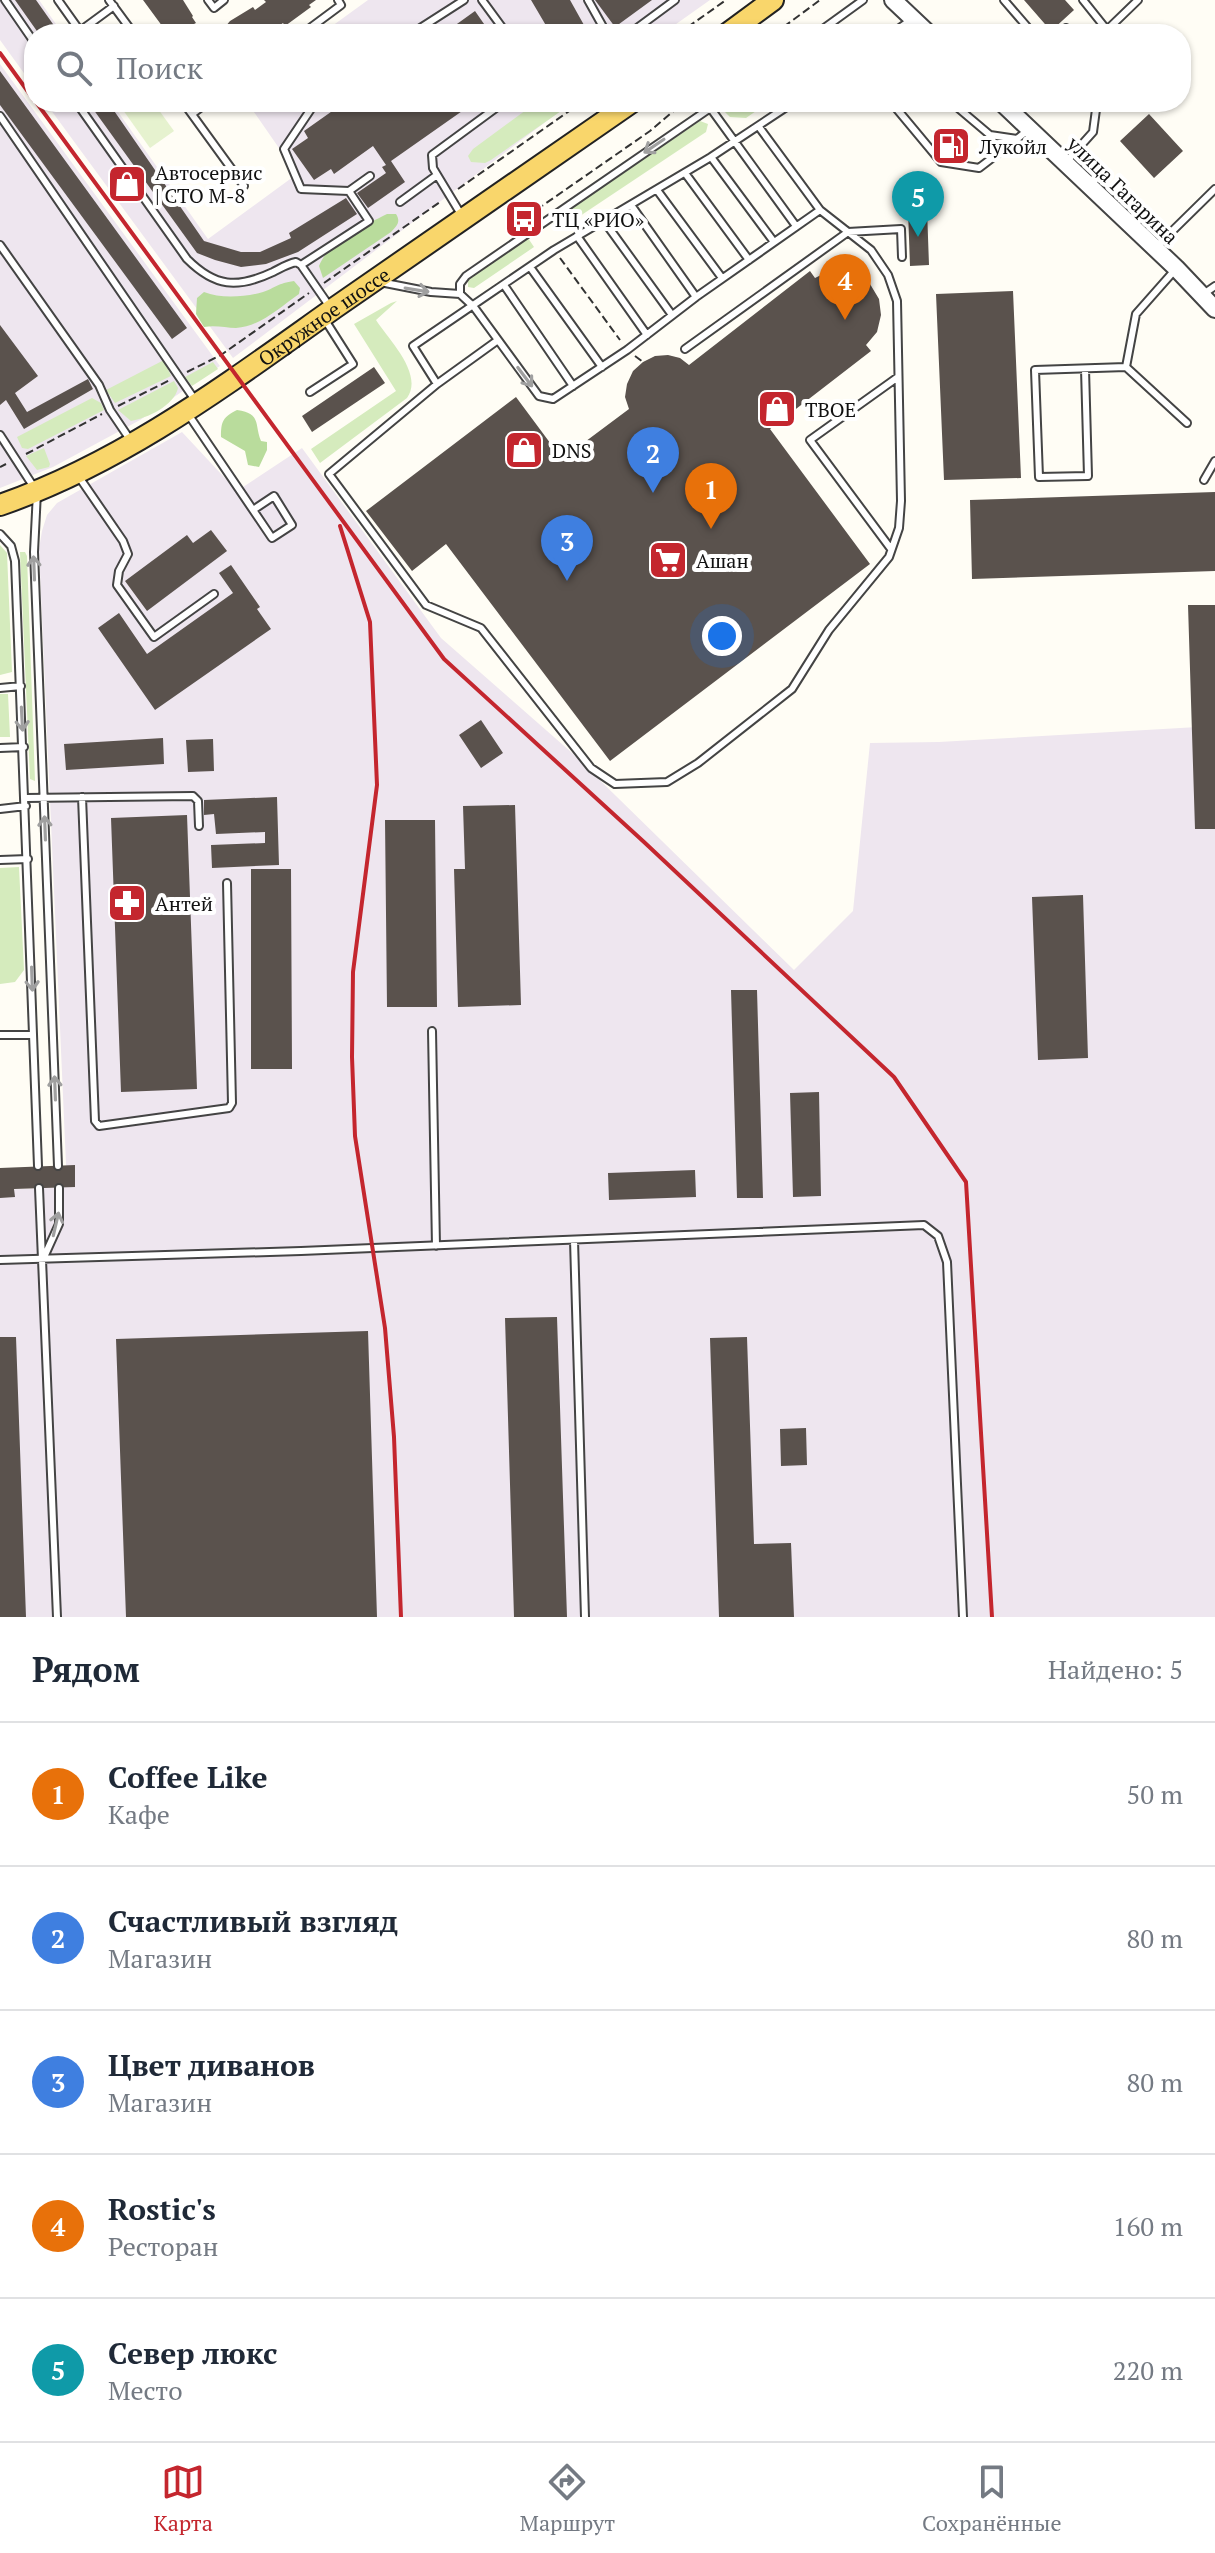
<!DOCTYPE html>
<html lang="ru">
<head>
<meta charset="utf-8">
<style>
	body { margin:0; font-family:"PT Serif",serif; background:#f2f2f3; color:#1f2937 }
	.you { position:absolute; left:722px; top:636px; width:28px; height:28px; margin:-20px; border:6px solid #fff; border-radius:50%; background:#1a73e8; box-shadow:0 0 0 12px #1a73e833 }
	.badge { display:grid; place-items:center; width:52px; height:52px; border-radius:50%; background:#c4262e; color:#fff; font-size:26px; font-weight:700 }
	.pin { position:absolute; translate:-50% -66px; filter:drop-shadow(0 2px 4px #0008) }
	.pin::after { content:''; position:absolute; top:42px; width:28px; height:24px; background:inherit; clip-path:polygon(0 0,100% 0,50% 100%) }
	.list { margin:0; padding:0; list-style:none }
	h2 { display:flex; justify-content:space-between; align-items:center; height:104px; margin:0; padding:0 32px; font-size:34px }
	h2 small { font-size:26px; font-weight:400; color:#747a83 }
	.list li { display:grid; grid-template-columns:52px 1fr auto; gap:24px; align-items:center; box-sizing:border-box; height:144px; padding:0 32px; border-top:2px solid #e0e1e3 }
	.list b { display:block; font-size:30px; white-space:nowrap }
	.list p { margin:0; font-size:26px; white-space:nowrap; color:#747a83 }
	.list em { font-size:26px; font-style:normal; color:#747a83 }
	.icon { flex:none; width:44px; height:44px; fill:none; stroke:currentColor; stroke-width:2; stroke-linecap:round; stroke-linejoin:round }
	.map { position:relative; flex:none; width:1215px; height:1617px; overflow:hidden }
	.search { position:absolute; background:#fff; box-shadow:0 2px 6px #0004; left:24px; right:24px; top:24px; height:88px; display:flex; align-items:center; gap:20px; box-sizing:border-box; padding:0 28px; border-radius:32px; color:#747a83; font-size:30px }
	.sheet { height:824px; background:#fff }
	nav { display:flex; justify-content:space-around; align-items:center; box-sizing:border-box; height:112px; border-top:2px solid #e0e1e3; background:#fff; font-size:22px; color:#747a83 }
	nav a { display:grid; justify-items:center; gap:4px }
	nav .on { color:#c4262e }
	.map>svg:first-child { display:block }
	.industrial { fill:#eee6ef }
	.green { fill:#d5ebbd }
	.forest { fill:#b9dc9c }
	.pitch { fill:#e6f2cf }
	.building { fill:#5a524d }
	.lines { fill:none; stroke-linecap:round; stroke-linejoin:round }
	.service-casing { stroke:#444; stroke-width:10 }
	.tertiary-casing { stroke:#444; stroke-width:20 }
	.primary-casing { stroke:#222; stroke-width:24 }
	.path { stroke:#333; stroke-width:2; stroke-dasharray:8 4; stroke-linecap:butt }
	.service { stroke:#fff; stroke-width:6 }
	.tertiary { stroke:#fff; stroke-width:16 }
	.primary { stroke:#f9d66b; stroke-width:20 }
	.rail { stroke:#c4262e; stroke-width:4 }
	.oneway { stroke:#a0a0a0 }
	.labels { text-anchor:middle; dominant-baseline:central; stroke-width:8; stroke-linejoin:round; paint-order:stroke }
	.poi-label { font-size:20px; fill:#111; stroke:#fff; text-anchor:start }
	.street-label { font-size:20px; fill:#111; stroke:#fff }
</style>
</head>
<body>
<div class="map">
<svg width="1215" height="1617" viewBox="0 0 1215 1617">
	<rect width="100%" height="100%" fill="#fffdf5"/>
	<!-- industrial -->
	<path class="industrial" d="M0,0H39L63,34H34V87L0,40Z
		M368,0H710L662,34H321Z
		M0,64L220,366L140,420L53,467L0,488Z
		M45,102H111L208,239L297,174L247,102H572L233,358Z
		M182,432L237,491L302,448L441,638L571,752L794,970L853,911L870,743L939,742L1215,726V1617H0V1190L67,1187L39,549L42,531L47,515L57,503Z"/>
	<!-- green -->
	<path class="green" d="M537,102H574L491,160L485,163L471,162L468,156L473,149Z
		M745,102H769L746,118L730,117L723,110L724,104L736,107Z
		M700,121L708,124L706,132L559,230L553,229V220Z
		M528,238L534,247L474,288L468,287V279Z
		M397,301L376,320C389,340 424,374 407,398L320,463L311,449L396,391L354,324L391,303Z
		M164,360L171,376L115,403L106,390Z
		M213,362L218,369L192,386L185,377Z
		M174,381L178,388C174,406 147,418 131,421L118,410Z
		M92,398L101,403L104,410L28,449L22,448L17,437Z
		M44,448L50,464L49,467L37,470L26,456Z
		M0,545L7,553L12,672L0,675Z
		M20,552H25L27,556L35,781L30,779Z
		M0,694H8L10,737H0Z
		M19,867L24,970L15,982L0,984V868Z"/>
	<!-- forest -->
	<path class="forest" d="M387,214H396C401,222 397,226 391,232L323,278L319,266C330,239 362,227 387,214Z
		M294,281L300,288L299,294C279,308 261,326 236,328C226,328 216,325 204,327L196,314L197,298L204,292C221,299 245,297 263,292C275,288 278,283 294,281Z
		M237,410C262,414 254,424 261,441L267,442V450L259,467L248,465L245,451L221,437C221,421 223,417 237,410Z"/>
	<!-- pitch -->
	<path class="pitch" d="M120,102H153L174,131L150,148L118,103Z"/>
	<!-- building -->
	<path class="building" d="M15,0H36L60,34H39Z
		M143,0H183L193,16L192,17L196,23L190,26L196,34H168Z
		M264,0H316L309,5L311,7L285,26L283,23L270,32L271,34H222L227,30L225,27L230,21L253,7L255,10L266,2Z
		M531,0H570L589,34H551Z
		M595,0H652L615,27Z
		M1024,0H1065L1074,10L1051,31Z
		M475,11L491,34H443Z
		M209,25L216,34H197L203,30Z
		M0,71L187,328L172,339L0,105Z
		M88,102H108L204,241L241,252H260L291,238L289,233L346,198L357,214L298,252L266,264L241,267L215,260L197,253Z
		M345,102H475L391,161L405,182L368,208L357,193L386,173L382,167L386,165L373,146L334,174L331,169L314,180L292,149L308,138L304,131Z
		M1149,114L1183,151L1154,178L1120,141Z
		M927,209L929,265L910,266L908,210Z
		M844,270L859,274L870,284L879,299L881,315L877,332L866,345L871,351L770,429L870,564L610,761L446,544L412,571L366,511L516,397L562,459L629,409L625,397L627,384L633,371L643,362L655,356L668,355L680,358L689,365L810,271L815,278L829,271Z
		M1013,291L1021,478L944,480L936,294Z
		M0,325L38,376L15,393L27,412L88,379L93,389L24,429L6,400L0,405Z
		M374,367L385,383L312,432L302,416Z
		M1215,492V571L972,579L970,500Z
		M211,530L227,551L147,611L125,581L187,535L193,543Z
		M231,565L260,607L257,609L271,629L155,710L98,628L119,613L147,654L233,593L219,573Z
		M1188,605H1215V829H1195Z
		M481,720L503,753L481,768L459,735Z
		M163,738L164,764L66,770L64,744Z
		M213,739L214,771L188,772L186,740Z
		M277,797L279,865L212,868L211,845L265,843V832L216,834L214,814L204,815V800Z
		M515,805L521,1005L458,1007L454,869H465L463,806Z
		M187,815L197,1089L121,1092L111,818Z
		M385,820H435L437,1007H387Z
		M251,869H291L292,1069H251Z
		M1083,895L1088,1058L1038,1060L1032,897Z
		M731,990H757L763,1198H737Z
		M819,1092L821,1196L793,1197L790,1093Z
		M75,1165V1187L14,1189L15,1197L0,1198V1168Z
		M695,1170L696,1197L609,1200L608,1173Z
		M557,1317L567,1617H514L505,1318Z
		M368,1331L377,1617H126L116,1339Z
		M0,1337H16L26,1617H0Z
		M747,1337L754,1544L791,1543L794,1617H719L710,1338Z
		M806,1428L807,1465L781,1466L780,1429Z"/>
	<g class="lines">
		<!-- service casing -->
		<g class="service-casing">
			<path id="service" d="M5,0L34,42
				M58,0L80,31L114,6
				M109,0L134,34
				M208,0L214,8L224,0
				M482,0L507,34
				M588,0L607,34
				M1004,0L1029,29L1023,34
				M1083,0L1107,30V34
				M1107,30L1138,0
				M302,34L341,5L338,0
				M411,34L464,0
				M629,34L675,0
				M816,34L863,0
				M891,34L911,20
				M1059,34L1066,28
				M76,102L187,259C215,287 237,289 273,272C281,268 287,264 296,262L301,265L330,307
				M183,102L244,186
				M321,102L311,109L284,149L301,189L349,191
				M706,102L796,226
				M902,102L896,108L941,162L979,168L1017,139
				M951,102L990,135L1017,139L1028,130
				M192,114L208,102
				M0,116L195,400
				M711,157L774,242
				M1066,162L1093,132L1097,102
				M685,173L749,260
				M657,190L722,278
				M400,202L437,175
				M631,205L696,297
				M462,216L433,168L432,155L504,102
				M604,221L672,315
				M577,236L647,335
				M0,245L99,385L110,410L131,441
				M1155,248L1215,189
				M301,265L369,221L349,191L370,176
				M530,267L602,367
				M1174,271L1136,314L1126,367L1187,423
				M380,282L431,292L460,294L474,307L539,396L553,399L627,350L696,297L820,210
				M504,285L573,386
				M460,294V284L466,276L719,102
				M1202,295L1215,286
				M498,340L437,384L413,346L554,250L711,157L794,102
				M685,349L848,232L901,229L902,257
				M1085,369L1088,476L1039,477L1035,370L1126,367
				M437,384L329,474L426,605L481,628L591,768L615,784L667,782L698,763L792,689L829,630L889,557L899,528L901,501L897,301L888,275L871,250L820,210L759,127
				M310,392L353,364L325,320
				M188,414L272,538L292,525L274,496L253,510
				M0,435L37,492L34,552L58,1166
				M79,477L123,541L128,554L119,571L117,585L154,637L214,594
				M1204,480L1215,461
				M0,534L11,546L15,561L38,1166
				M891,549L810,440L898,377
				M0,688L21,686
				M0,748L24,747
				M82,797L95,1121L99,1126L229,1108L232,1103L227,883
				M26,798L193,796L198,801L199,826
				M0,809L26,806
				M0,860L28,859
				M432,1031L436,1246
				M0,1035H33
				M39,1188L57,1617
				M574,1240L585,1617
				M45,1255L59,1224V1188
				M0,1260L301,1251L924,1225L938,1236L947,1262L963,1617"/>
		</g>
		<!-- tertiary casing -->
		<g class="tertiary-casing">
			<path id="tertiary" d="M893,0L929,34
				M1001,102L1176,268L1215,309"/>
		</g>
		<!-- primary casing -->
		<g class="primary-casing">
			<g id="primary">
				<path d="M727,34L773,0"/>
				<path id="s1" d="M0,505C124,462 227,384 333,309C433,240 533,171 632,102"/>
			</g>
		</g>
		<!-- path -->
		<path class="path" d="M678,34L726,0
			M774,34L820,0
			M458,189L582,102
			M531,217L529,215L650,131L684,102
			M560,258L620,340
			M324,283L440,202
			M635,356L643,362
			M187,372L221,355L309,293
			M118,406L170,380
			M26,454L102,414
			M0,467L6,464"/>
		<!-- service -->
		<use href="#service" class="service"/>
		<!-- tertiary -->
		<use href="#tertiary" class="tertiary"/>
		<!-- primary -->
		<use href="#primary" class="primary"/>
		<!-- rail -->
		<path class="rail" d="M0,53L34,100
			M36,102L444,659L644,842L894,1077L966,1182L992,1617
			M340,526L370,622L377,785L353,972L352,1057L355,1136L385,1328L394,1437L401,1617"/>
	</g>
	<!-- one-way arrows -->
	<defs><path id="oneway-shaft" d="M-6 0H5M1.5-3L5.5 0L1.5 3" fill="none" stroke-width="1.6" stroke-linecap="round" stroke-linejoin="round" transform="scale(2)"/></defs>
	<g class="oneway">
		<use href="#oneway-shaft" transform="translate(654 146) rotate(146)"/>
		<use href="#oneway-shaft" transform="translate(417 290) rotate(9)"/>
		<use href="#oneway-shaft" transform="translate(525 377) rotate(53)"/>
		<use href="#oneway-shaft" transform="translate(34 568) rotate(-92)"/>
		<use href="#oneway-shaft" transform="translate(22 719) rotate(87)"/>
		<use href="#oneway-shaft" transform="translate(45 828) rotate(-92)"/>
		<use href="#oneway-shaft" transform="translate(32 979) rotate(88)"/>
		<use href="#oneway-shaft" transform="translate(55 1088) rotate(-92)"/>
		<use href="#oneway-shaft" transform="translate(56 1224) rotate(-77)"/>
	</g>
	<!-- icons -->
	<defs>
		<g id="fuel-square" transform="scale(2)"><rect x="-9" y="-9" width="18" height="18" rx="4" fill="#c4262e" stroke="#fff"/><path d="M-5.5-6h7V0h2V4h1.3V-2.5L3-4.5l.8-.8L6-3V5H2.5V1h-1V6h-7ZM-4.2-4.7v3.2H.2V-4.7Z" fill="#fff"/></g>
		<g id="shop-square" transform="scale(2)"><rect x="-9" y="-9" width="18" height="18" rx="4" fill="#c4262e" stroke="#fff"/><path d="M-5-2.5h2.3a2.7 3.5 0 0 1 5.4 0H5L5.5 6h-11ZM-1.5-2.5h3a1.5 2.3 0 0 0-3 0Z" fill="#fff"/></g>
		<g id="bus-square" transform="scale(2)"><rect x="-9" y="-9" width="18" height="18" rx="4" fill="#c4262e" stroke="#fff"/><path d="M-5-6H5V4H4V6H2V4H-2V6H-4V4H-5ZM-3.5-4V0h7V-4ZM-3.5 1.2v1.5H-2V1.2ZM2 1.2v1.5H3.5V1.2Z" fill="#fff"/></g>
		<g id="supermarket-square" transform="scale(2)"><rect x="-9" y="-9" width="18" height="18" rx="4" fill="#c4262e" stroke="#fff"/><path d="M-6-5.5h2.5l.6 2H6L4.5 2H-2.5L-4.4-4H-6ZM-1.5 3.2a1.3 1.3 0 1 0 .1 0ZM3 3.2a1.3 1.3 0 1 0 .1 0Z" fill="#fff"/></g>
		<g id="pharmacy-square" transform="scale(2)"><rect x="-9" y="-9" width="18" height="18" rx="4" fill="#c4262e" stroke="#fff"/><path d="M-2-6h4v4h4v4h-4v4h-4v-4h-4v-4h4Z" fill="#fff"/></g>
	</defs>
	<g fill-rule="evenodd">
		<use href="#fuel-square" x="951" y="146"/>
		<use href="#shop-square" x="127" y="184"/>
		<use href="#bus-square" x="524" y="219"/>
		<use href="#shop-square" x="777" y="409"/>
		<use href="#shop-square" x="524" y="450"/>
		<use href="#supermarket-square" x="668" y="560"/>
		<use href="#pharmacy-square" x="127" y="903"/>
	</g>
	<g class="labels">
		<!-- poi labels -->
		<g class="poi-label">
			<text x="979" y="146">Лукойл</text>
			<text x="155" y="172">Автосервис<tspan x="155" dy="23">| СТО М-8</tspan></text>
			<text x="552" y="219">ТЦ «РИО»</text>
			<text x="805" y="409">ТВОЕ</text>
			<text x="552" y="450">DNS</text>
			<text x="696" y="560">Ашан</text>
			<text x="155" y="903">Антей</text>
		</g>
		<!-- street labels -->
		<g class="street-label">
			<text transform="translate(1123 190) rotate(44)">улица Гагарина</text>
			<text stroke="none"><textPath href="#s1" startOffset="376">Окружное шоссе</textPath></text>
		</g>
	</g>
</svg>
<div class="you"></div>
<div class="pin badge" style="left:711px;top:529px;background:#e8710a">1</div>
<div class="pin badge" style="left:653px;top:493px;background:#3f7fe0">2</div>
<div class="pin badge" style="left:567px;top:581px;background:#3f7fe0">3</div>
<div class="pin badge" style="left:845px;top:320px;background:#e8710a">4</div>
<div class="pin badge" style="left:918px;top:237px;background:#0f9aa8">5</div>
<div class="search"><svg class="icon" aria-label="search" viewBox="0 0 24 24"><circle cx="10" cy="10" r="6"/><path d="M15 15l6 6"/></svg>Поиск</div>
</div>
<section class="sheet">
<h2>Рядом<small>Найдено: 5</small></h2>
<ul class="list">
<li><span class="badge" style="background:#e8710a">1</span><div><b>Coffee Like</b><p>Кафе</p></div><em>50 m</em></li>
<li><span class="badge" style="background:#3f7fe0">2</span><div><b>Счастливый взгляд</b><p>Магазин</p></div><em>80 m</em></li>
<li><span class="badge" style="background:#3f7fe0">3</span><div><b>Цвет диванов</b><p>Магазин</p></div><em>80 m</em></li>
<li><span class="badge" style="background:#e8710a">4</span><div><b>Rostic's</b><p>Ресторан</p></div><em>160 m</em></li>
<li><span class="badge" style="background:#0f9aa8">5</span><div><b>Север люкс</b><p>Место</p></div><em>220 m</em></li>
</ul>
</section>
<nav>
<a class="on"><svg class="icon" aria-label="map" viewBox="0 0 24 24"><path d="M3 6l6-2 6 2 6-2v14l-6 2-6-2-6 2zM9 4v14M15 6v14"/></svg>Карта</a>
<a><svg class="icon" aria-label="directions" viewBox="0 0 24 24"><path d="M12 3l9 9-9 9-9-9zM9 14v-3h6M13 9l2 2-2 2"/></svg>Маршрут</a>
<a><svg class="icon" aria-label="saved" viewBox="0 0 24 24"><path d="M7 4h10v16l-5-4-5 4z"/></svg>Сохранённые</a>
</nav>
</body>
</html>
